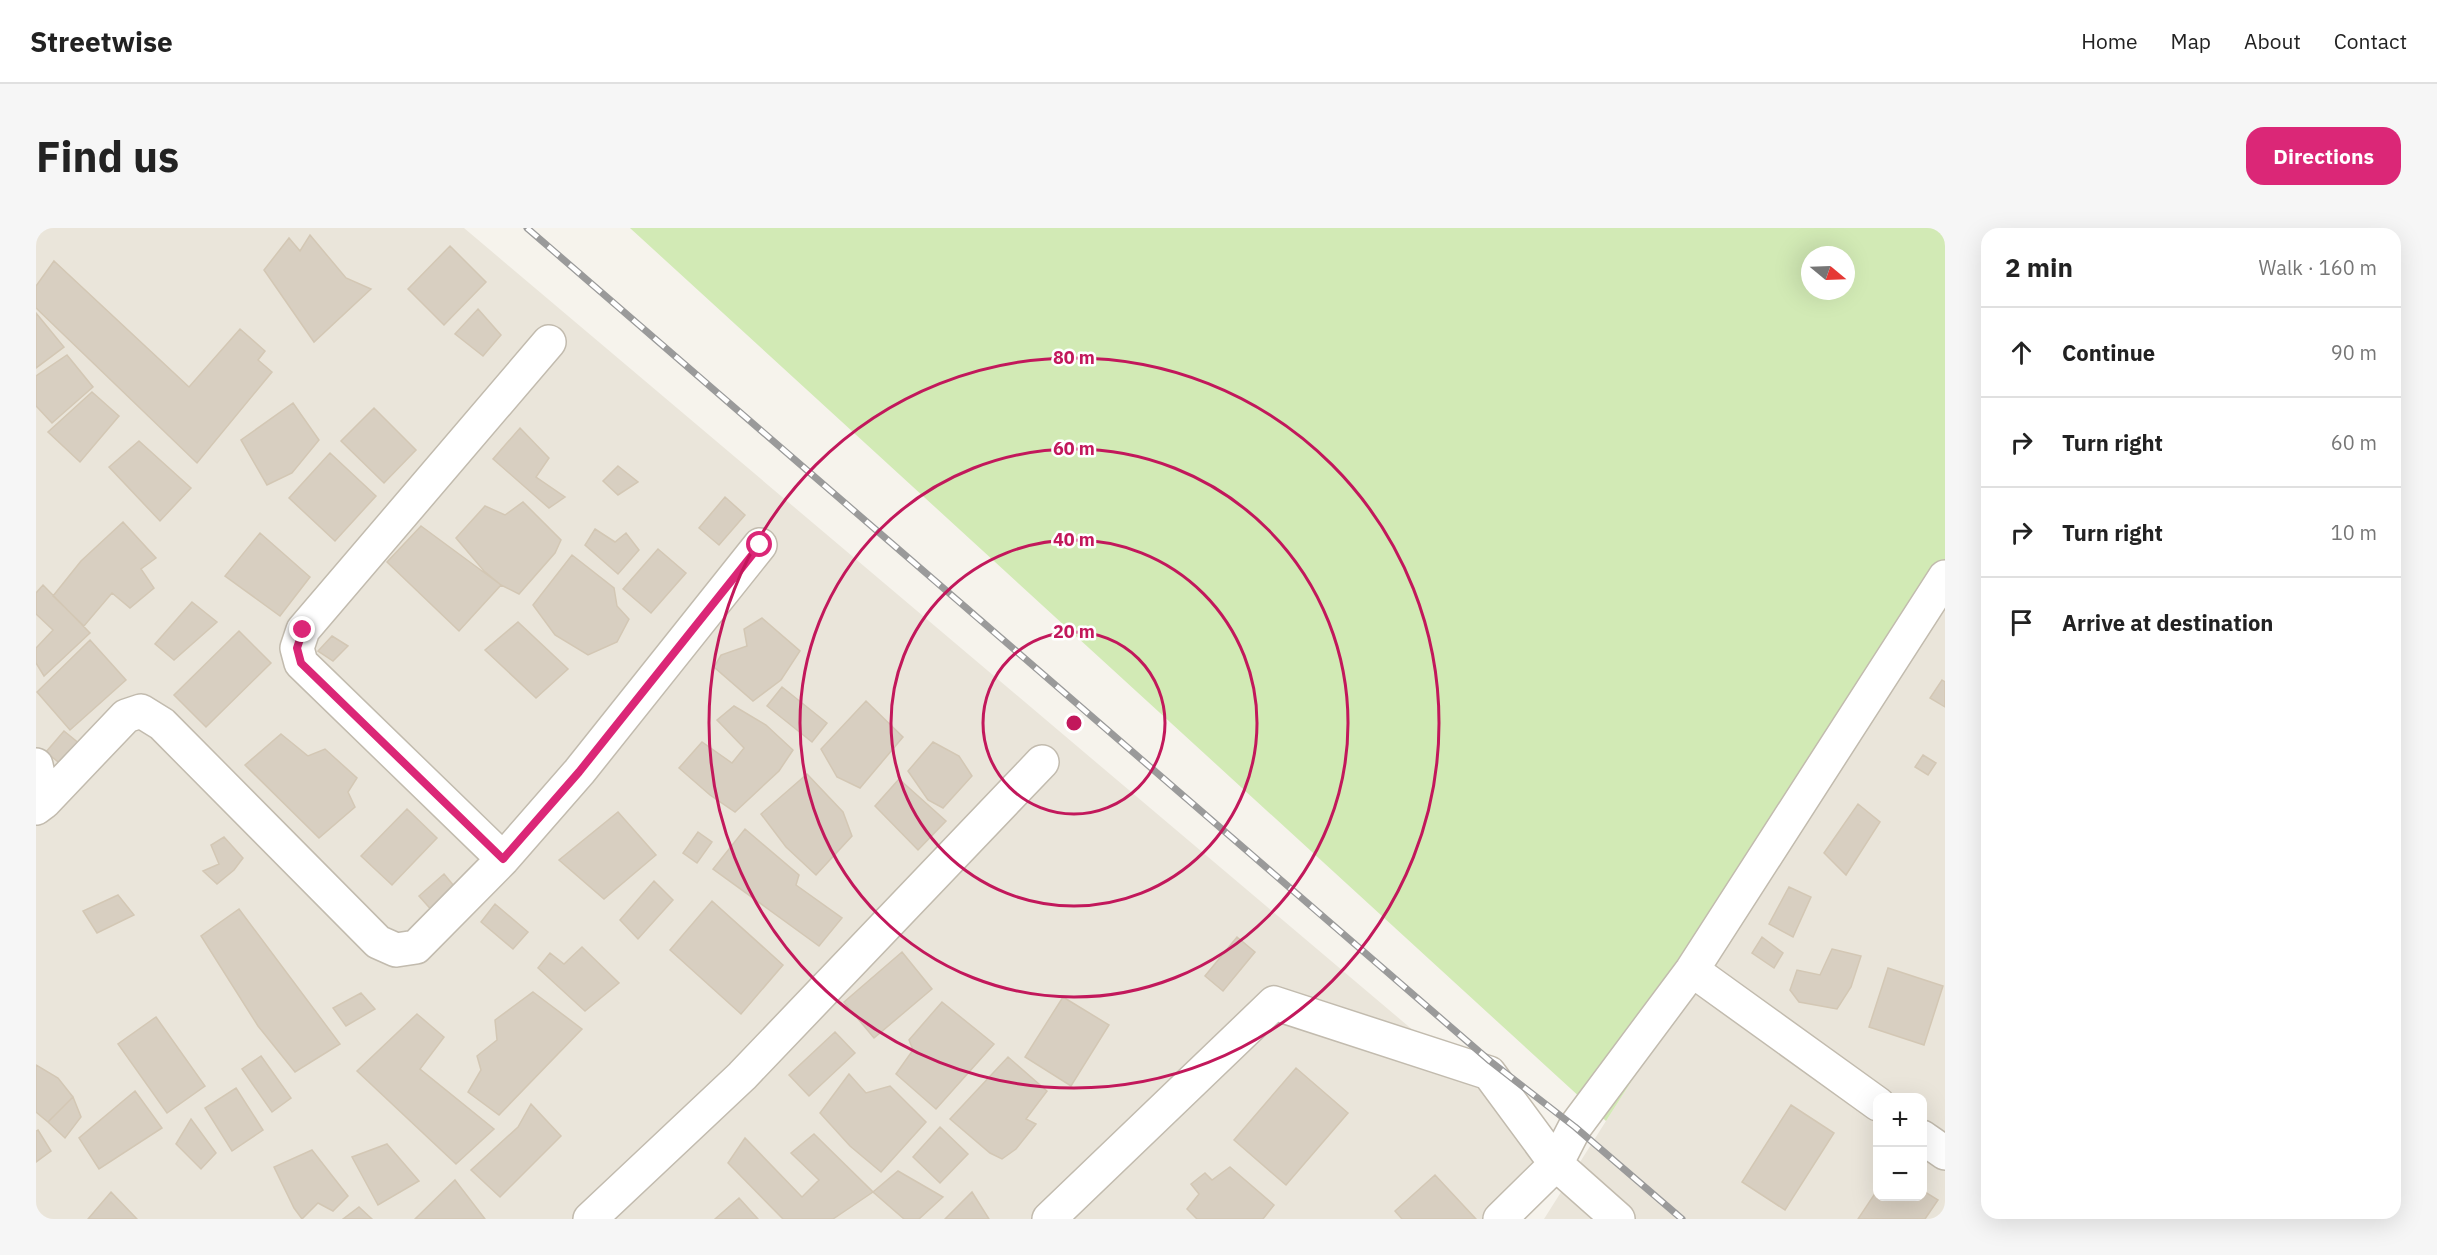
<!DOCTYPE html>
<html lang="en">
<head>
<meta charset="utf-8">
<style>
	body { margin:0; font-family:"IBM Plex Sans",sans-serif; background:#f6f6f6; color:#222 }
	.controls { position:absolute; right:18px; bottom:18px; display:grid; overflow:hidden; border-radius:12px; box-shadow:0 6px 24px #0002 }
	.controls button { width:54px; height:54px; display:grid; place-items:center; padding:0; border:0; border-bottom:2px solid #e0e0e0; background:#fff; color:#222; font:30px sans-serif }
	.compass { position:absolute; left:1765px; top:18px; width:54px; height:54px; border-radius:50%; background:#fff; box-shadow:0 6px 24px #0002; rotate:109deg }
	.stop { position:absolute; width:18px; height:18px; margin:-14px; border:4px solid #db2777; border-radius:50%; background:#fff }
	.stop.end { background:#db2777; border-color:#fff; box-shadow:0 2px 6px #0008 }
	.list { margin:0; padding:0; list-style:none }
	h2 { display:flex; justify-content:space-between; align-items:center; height:78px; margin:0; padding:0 24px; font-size:26px }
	h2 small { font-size:20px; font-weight:400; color:#767676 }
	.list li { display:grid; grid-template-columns:39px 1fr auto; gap:18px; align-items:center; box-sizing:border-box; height:90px; padding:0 24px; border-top:2px solid #e0e0e0 }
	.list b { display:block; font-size:22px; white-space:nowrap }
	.list em { font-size:20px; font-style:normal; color:#767676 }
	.icon { flex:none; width:33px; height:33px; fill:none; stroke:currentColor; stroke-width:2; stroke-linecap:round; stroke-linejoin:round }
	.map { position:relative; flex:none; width:1909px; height:991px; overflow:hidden; border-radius:18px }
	header { display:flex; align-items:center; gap:36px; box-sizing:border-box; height:84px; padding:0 30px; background:#fff; border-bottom:2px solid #e0e0e0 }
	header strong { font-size:28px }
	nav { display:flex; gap:33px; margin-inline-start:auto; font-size:21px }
	.intro { display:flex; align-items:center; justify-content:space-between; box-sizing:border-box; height:144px; padding:0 36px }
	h1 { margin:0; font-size:42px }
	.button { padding:15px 27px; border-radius:18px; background:#db2777; color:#fff; font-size:21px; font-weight:700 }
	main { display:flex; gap:36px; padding:0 36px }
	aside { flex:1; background:#fff; border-radius:18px; box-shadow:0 6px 24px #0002 }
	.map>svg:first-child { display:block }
	.residential { fill:#eae5da; fill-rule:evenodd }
	.green { fill:#d2eab5; fill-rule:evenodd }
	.building { fill:#d8cfc1; stroke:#d3c7b4; stroke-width:1.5 }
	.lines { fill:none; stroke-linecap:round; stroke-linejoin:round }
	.minor-casing { stroke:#c2bbae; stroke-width:36 }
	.minor { stroke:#fff; stroke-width:33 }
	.rail-casing { stroke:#9a9a9a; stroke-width:7 }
	.rail { stroke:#fff; stroke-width:4.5; stroke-dasharray:14; stroke-linecap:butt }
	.route { stroke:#db2777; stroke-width:8 }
	.ring { fill:none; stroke:#c2185b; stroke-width:3 }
	.centre { fill:#c2185b; stroke:#fff; stroke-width:3 }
	.ring-label { font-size:18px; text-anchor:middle; font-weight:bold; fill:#c2185b; stroke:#fff; stroke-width:5; stroke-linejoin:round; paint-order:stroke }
</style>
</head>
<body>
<header>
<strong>Streetwise</strong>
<nav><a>Home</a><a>Map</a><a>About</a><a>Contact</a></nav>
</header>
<div class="intro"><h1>Find us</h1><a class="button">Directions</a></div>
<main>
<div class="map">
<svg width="1909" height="991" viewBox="0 0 1909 991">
	<rect width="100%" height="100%" fill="#f6f3ec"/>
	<!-- residential -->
	<path class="residential" d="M0,0H428L1514,918L1464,991H0Z
		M1909,363V991H1508L1570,893ZM1842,870H1886V968H1842Z"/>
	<!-- green -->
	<path class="green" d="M594,0H1909V363L1570,893ZM1774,27H1810V63H1774Z"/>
	<!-- building -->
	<path class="building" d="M274,7L310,50L335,61L278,114L228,42L253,10L264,23Z
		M414,18L450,54L408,97L372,61Z
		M18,33L153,159L204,101L229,123L222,132L236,144L161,235L0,80V58Z
		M442,81L465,107L447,128L419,106Z
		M0,85L28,119L0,140Z
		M31,127L57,159L16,195L0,178V148Z
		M56,164L83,188L44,234L12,204Z
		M257,175L283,212L256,245L231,257L205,212Z
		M338,180L380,222L348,255L305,213Z
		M484,200L513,230L500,249L529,269L513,280L457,231Z
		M103,213L155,260L124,293L73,239Z
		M294,225L340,268L299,313L253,270Z
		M582,238L602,254L582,267L567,253Z
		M689,269L709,287L683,317L663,300Z
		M487,274L525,312L519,325L483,366L465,357L448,343L420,310L449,278L469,287Z
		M87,294L120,330L105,341L118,360L94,380L76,365L48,398L17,368L45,333Z
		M385,298L465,357L423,403L351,334Z
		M559,301L579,314L590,305L603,322L582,346L549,317Z
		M224,305L274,349L244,388L189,348Z
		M622,321L650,345L615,385L587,361Z
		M536,327L578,360L581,378L593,391L581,414L552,427L519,407L497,377Z
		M7,357L54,405L8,448L0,435V420L17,402L0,386V365Z
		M156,374L181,394L138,432L119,416Z
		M726,390L764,423L745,452L717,473L678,439L685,427L711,418L708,401Z
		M482,394L532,441L500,470L449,422Z
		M203,403L235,435L170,499L138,467Z
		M296,408L312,418L297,433L282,423Z
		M54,412L90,452L34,502L1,464Z
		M1906,452L1909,454V479L1894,470Z
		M746,459L791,495L776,514L731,478Z
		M830,473L867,509L824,560L801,549L785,521Z
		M698,478L730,497L757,522L743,543L699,584L674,567L643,540L666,514L696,535L708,520L681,492Z
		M28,503L44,516L27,538L10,524Z
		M245,506L272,528L289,521L321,550L312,564L319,579L283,610L209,537Z
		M897,514L923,528L936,548L907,580L892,572L872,543Z
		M1887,527L1900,535L1892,547L1879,539Z
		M771,546L807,584L816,608L780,647L750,619L725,586Z
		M863,551L910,593L882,622L839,578Z
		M1822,576L1844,594L1810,647L1788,625Z
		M371,581L401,610L356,657L325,628Z
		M582,584L620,627L568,671L523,632Z
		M709,601L763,647L760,657L806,690L783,718L677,641Z
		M662,604L676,614L661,635L647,625Z
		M188,609L207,630L198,642L181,656L167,643L183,636L175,617Z
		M408,646L423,664L399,686L383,668Z
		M618,653L637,672L602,711L584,692Z
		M1753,659L1775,669L1757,709L1733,696Z
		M82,667L98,687L61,705L47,683Z
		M676,673L747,737L705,786L634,722Z
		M459,676L492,704L477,721L445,694Z
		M203,681L304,816L259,844L222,798L165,708Z
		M1201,709L1219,724L1187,763L1169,748Z
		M1726,709L1747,725L1738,740L1716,725Z
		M546,719L583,755L549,783L502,740L514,725L528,736Z
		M1796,721L1825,728L1815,759L1801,781L1763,774L1754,762L1761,742L1784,747Z
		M866,724L896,761L838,810L808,774Z
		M1852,740L1907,758L1888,817L1833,799Z
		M497,764L546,801L463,887L432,864L445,842L441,828L461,812L459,792Z
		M325,765L339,781L310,798L297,780Z
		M1027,769L1073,797L1035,858L989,829Z
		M906,774L958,816L900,881L860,846L877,822L873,812Z
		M381,786L408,809L384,841L458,901L420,936L321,843Z
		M120,789L169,858L131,885L82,816Z
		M799,804L819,825L773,868L753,847Z
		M225,828L255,870L236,884L206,841Z
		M972,829L1011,863L990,891L1000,896L980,921L966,931L954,925L914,891Z
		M0,837L22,850L37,869L12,894L0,884Z
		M1260,840L1312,885L1250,957L1198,912Z
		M813,846L830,865L854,858L890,894L845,944L814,918L784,885Z
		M200,860L227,902L196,923L169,880Z
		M99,863L126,900L63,941L43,910Z
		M37,869L45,889L29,910L12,894Z
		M495,876L525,908L464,969L435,942L482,899Z
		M1755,877L1798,905L1749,982L1706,954Z
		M155,891L180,925L165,941L140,916Z
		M904,899L932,926L904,955L877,929Z
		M2,902L15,923L0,934V903Z
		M778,906L837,964L797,991H747L692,935L709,910L766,969L783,952L755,925Z
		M351,916L383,953L342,977L316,929Z
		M276,922L312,968L297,983L282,975L266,991L258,980L238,939Z
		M1194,939L1238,977L1227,991H1161L1151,981L1163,966L1155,956L1169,945L1176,952Z
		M862,943L907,969L883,991H868L837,964Z
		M1399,947L1440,991H1366L1359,983Z
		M419,952L449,991H379Z
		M1842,961V968H1886V962L1902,972L1889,991H1822Z
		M75,964L101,991H52Z
		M936,964L953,991H909Z
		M703,970L722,991H679Z
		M323,979L336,991H307Z"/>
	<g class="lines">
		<!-- minor casing -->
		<g class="minor-casing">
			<path id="minor" d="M0,537L8,574L0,580
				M8,574L90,488L105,483L126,496L342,714L360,722L380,719L467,631L543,544L724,317
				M467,631L265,435L261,420L267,402L513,114
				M1656,742L1842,876
				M1886,909L1909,925
				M554,991L706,848L1006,534
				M1013,991L1238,775L1453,845L1520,936L1582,991
				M1464,991L1520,936L1539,899L1656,742L1909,349"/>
		</g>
		<!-- minor -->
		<use href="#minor" class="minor"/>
		<!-- rail casing -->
		<g class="rail-casing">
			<path id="rail" d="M491,0L1454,833L1539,899L1646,991"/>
		</g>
		<!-- rail -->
		<use href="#rail" class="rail"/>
	</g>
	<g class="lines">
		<!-- route -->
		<path class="route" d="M267,402L261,420L265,435L467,631L543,544L724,317"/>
	</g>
	<!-- distance rings -->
	<g class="ring">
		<circle cx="1038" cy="495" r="91"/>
		<circle cx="1038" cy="495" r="183"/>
		<circle cx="1038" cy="495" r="274"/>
		<circle cx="1038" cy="495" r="365"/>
	</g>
	<circle cx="1038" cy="495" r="9" class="centre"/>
	<g class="ring-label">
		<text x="1038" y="136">80 m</text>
		<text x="1038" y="227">60 m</text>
		<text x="1038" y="318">40 m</text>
		<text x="1038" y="410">20 m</text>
	</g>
</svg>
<div class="controls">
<button>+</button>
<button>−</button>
</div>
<svg class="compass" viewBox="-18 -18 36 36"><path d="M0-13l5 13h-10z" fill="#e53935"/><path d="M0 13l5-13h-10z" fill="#767676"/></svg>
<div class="stop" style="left:724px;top:317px"></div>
<div class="stop end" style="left:267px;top:402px"></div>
</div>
<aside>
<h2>2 min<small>Walk · 160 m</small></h2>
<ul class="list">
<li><svg class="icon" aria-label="ahead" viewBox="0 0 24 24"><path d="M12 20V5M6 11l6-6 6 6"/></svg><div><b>Continue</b></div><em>90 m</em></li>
<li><svg class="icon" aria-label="right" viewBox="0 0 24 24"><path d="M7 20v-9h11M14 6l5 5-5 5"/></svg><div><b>Turn right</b></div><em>60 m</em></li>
<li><svg class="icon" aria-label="right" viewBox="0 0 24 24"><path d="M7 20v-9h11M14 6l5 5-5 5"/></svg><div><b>Turn right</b></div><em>10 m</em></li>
<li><svg class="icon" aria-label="arrive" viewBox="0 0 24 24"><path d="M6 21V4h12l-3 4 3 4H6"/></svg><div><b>Arrive at destination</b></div></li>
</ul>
</aside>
</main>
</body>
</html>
